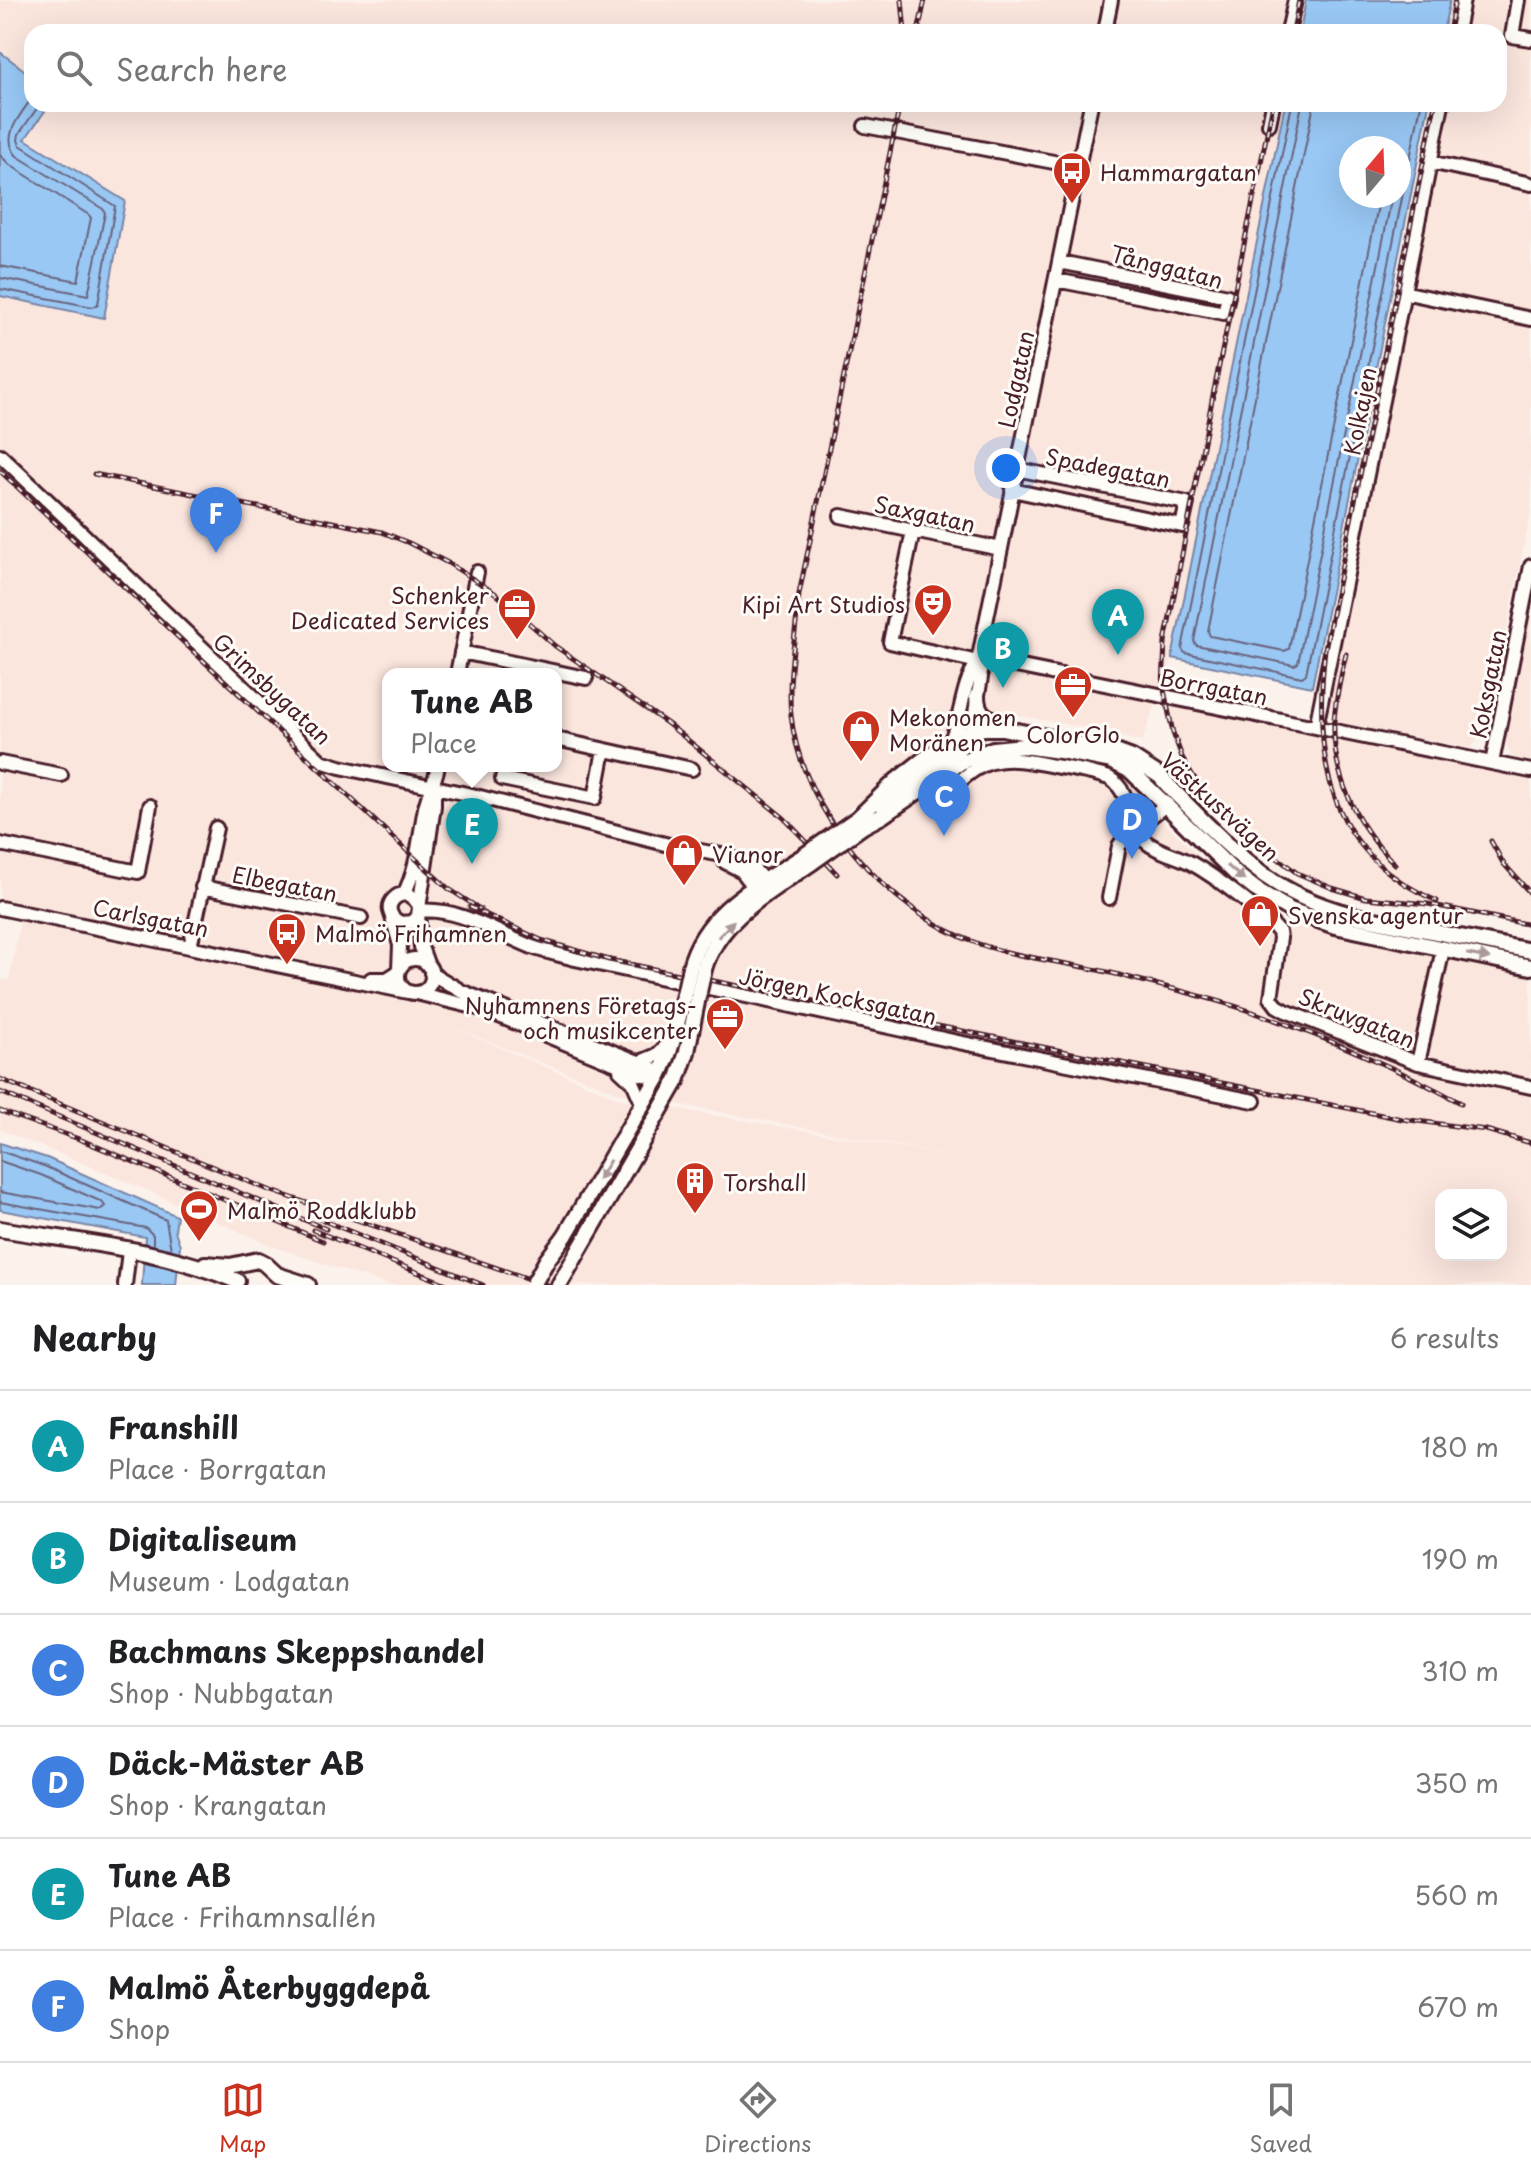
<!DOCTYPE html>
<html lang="en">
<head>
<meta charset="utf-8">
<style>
	body { margin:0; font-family:"Playpen Sans",sans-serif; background:#f6f6f6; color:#202124 }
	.controls { position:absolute; right:24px; bottom:24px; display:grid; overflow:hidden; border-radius:16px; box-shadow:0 8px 32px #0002 }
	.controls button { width:72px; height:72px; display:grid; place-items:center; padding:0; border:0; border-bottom:2px solid #e0e0e0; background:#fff; color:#202124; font:40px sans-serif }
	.compass { position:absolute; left:1339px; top:136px; width:72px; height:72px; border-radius:50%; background:#fff; box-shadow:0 8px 32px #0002; rotate:19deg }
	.you { position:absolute; left:1006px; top:468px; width:28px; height:28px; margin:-20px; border:6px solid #fff; border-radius:50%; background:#1a73e8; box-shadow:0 0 0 12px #1a73e833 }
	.badge { display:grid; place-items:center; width:52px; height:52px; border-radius:50%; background:#c8321e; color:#fff; font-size:26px; font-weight:700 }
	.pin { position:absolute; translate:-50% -66px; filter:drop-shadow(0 2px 4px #0008) }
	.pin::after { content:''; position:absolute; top:42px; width:28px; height:24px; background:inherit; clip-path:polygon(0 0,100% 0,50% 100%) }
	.popup { position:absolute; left:382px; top:668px; width:180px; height:104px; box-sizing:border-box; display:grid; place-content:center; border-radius:16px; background:#fff; filter:drop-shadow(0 2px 6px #0005); font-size:26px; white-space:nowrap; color:#757577 }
	.popup b { font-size:30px; color:#202124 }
	.popup::after { content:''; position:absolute; left:50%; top:100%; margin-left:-16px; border:16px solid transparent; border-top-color:#fff }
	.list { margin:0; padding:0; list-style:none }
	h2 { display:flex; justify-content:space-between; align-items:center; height:104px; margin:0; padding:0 32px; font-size:34px }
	h2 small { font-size:26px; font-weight:400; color:#757577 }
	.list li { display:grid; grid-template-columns:52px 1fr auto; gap:24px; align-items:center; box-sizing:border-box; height:112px; padding:0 32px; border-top:2px solid #e0e0e0 }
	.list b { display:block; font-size:30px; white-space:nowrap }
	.list p { margin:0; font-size:26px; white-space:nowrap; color:#757577 }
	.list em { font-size:26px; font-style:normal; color:#757577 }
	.icon { flex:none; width:44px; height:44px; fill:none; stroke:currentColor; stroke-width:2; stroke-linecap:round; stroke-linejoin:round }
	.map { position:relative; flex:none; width:1531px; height:1285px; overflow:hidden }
	.search { position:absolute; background:#fff; box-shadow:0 8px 32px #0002; left:24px; right:24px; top:24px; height:88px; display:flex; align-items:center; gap:20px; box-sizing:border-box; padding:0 28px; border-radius:24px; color:#757577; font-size:30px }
	.sheet { height:776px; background:#fff }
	nav { display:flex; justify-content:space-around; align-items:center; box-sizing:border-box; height:112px; border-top:2px solid #e0e0e0; background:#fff; font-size:22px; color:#757577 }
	nav a { display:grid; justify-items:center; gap:4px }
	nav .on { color:#c8321e }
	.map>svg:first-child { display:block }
	.built { fill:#fbe6de; fill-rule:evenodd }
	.water { fill:#99c8f5; stroke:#7984a4; stroke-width:2; fill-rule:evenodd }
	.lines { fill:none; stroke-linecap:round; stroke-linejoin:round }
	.shore { stroke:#6a637c; stroke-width:2 }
	.minor-casing { stroke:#4a1f2b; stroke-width:18 }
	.major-casing { stroke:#4a1f2b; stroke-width:20 }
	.minor { stroke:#fdfcf7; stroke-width:12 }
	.major { stroke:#fdfcf7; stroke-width:14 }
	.rail-casing { stroke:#4a1f2b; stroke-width:5 }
	.rail { stroke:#fdfcf7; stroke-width:2; stroke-dasharray:6; stroke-linecap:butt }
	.major-bridge-casing { stroke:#4a1f2b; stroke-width:20; stroke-linecap:butt }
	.major-bridge { stroke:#fdfcf7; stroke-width:14 }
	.oneway { fill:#ac999b }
	.labels { text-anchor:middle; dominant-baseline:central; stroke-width:6; stroke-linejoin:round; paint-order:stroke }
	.poi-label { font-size:22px; fill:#4a1f2b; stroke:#fdfcf7; text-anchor:start }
	.street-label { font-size:22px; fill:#4a1f2b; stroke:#fdfcf7 }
</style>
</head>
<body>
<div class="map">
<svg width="1531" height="1285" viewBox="0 0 1531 1285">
	<rect width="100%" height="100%" fill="#fcf2ec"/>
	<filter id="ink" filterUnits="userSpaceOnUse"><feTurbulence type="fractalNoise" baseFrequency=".0125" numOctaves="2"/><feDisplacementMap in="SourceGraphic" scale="16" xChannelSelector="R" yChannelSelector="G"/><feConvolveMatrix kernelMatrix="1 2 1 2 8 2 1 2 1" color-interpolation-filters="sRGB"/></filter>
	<g filter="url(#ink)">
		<!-- built -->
		<path class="built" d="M0,0H1306L1300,32H32V76L0,52Z
			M1471,0H1531V512L1486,727L1471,748L1338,723L1326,699L1449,104H1499V32H1464Z
			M50,104H1285L1172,658L1142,742L1095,730L990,710L941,737L832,823L766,881L808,878L961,766L996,749L1042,756L1105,773L1130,783L1161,819L1246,902L1279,923L1531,975V1285H387L274,1247L114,1176L0,1130V979L9,980L21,916L0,911V296L103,318L25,139ZM388,674H556V766H388ZM449,1026L619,1093L958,1157L621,1099ZM1441,1195H1501V1255H1441Z
			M1531,605V761L1511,757L1503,735Z
			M1165,697L1531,771V925L1428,904L1366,898L1332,888L1297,873L1250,837L1208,795L1193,776L1182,757L1173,733Z"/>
		<!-- water -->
		<path class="water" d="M1306,0H1450L1443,32H1300Z
			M0,52L32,76V104H50L25,139L125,201L104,318L0,296Z
			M1285,104H1429L1312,687L1172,658ZM1399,148V196H1351V148Z
			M0,1143L47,1158L177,1216L175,1231L180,1245L176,1285H142L145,1237L0,1210Z"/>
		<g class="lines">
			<!-- shore -->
			<path class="shore" d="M1292,104L1182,649L1185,653L1302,677L1306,674L1421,104
				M1302,104L1194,641L1196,645L1294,665L1298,663L1392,196
				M1314,104L1208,631L1210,636L1284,651L1289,649L1380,196
				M0,155L10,165L89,215L91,218L78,281L0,266
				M0,278L88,295L105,213L103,209L17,156C0,137 20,115 32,98
				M0,289L93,307L98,304L115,206L20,145L18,140L19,134L40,104
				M0,1151L44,1166L166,1220L171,1250
				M0,1161L41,1175L102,1202L105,1206L100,1210L0,1192
				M0,1202L146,1228L153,1235V1245"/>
			<!-- minor casing -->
			<g class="minor-casing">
				<path id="minor" d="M1518,0L1512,36L1531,39
					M1105,32L1111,0
					M1288,32L1295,0
					M1457,32L1463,0
					M1269,124L1273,104
					M865,126L1080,167
					M1430,162L1531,184
					M1056,280L1224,313L1228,296L1060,262
					M1403,292L1531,319
					M0,455L321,761L340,767L472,795L669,845L727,856L751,866L770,888
					M1012,490L1182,526L1187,503L1016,469
					M841,516L1001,549
					M913,531L890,642L978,662H997L1531,771
					M461,652L586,678
					M457,674L477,572
					M1316,727L1442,104
					M972,731L981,677L978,662L1091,104
					M556,739L692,769
					M950,742C963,716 960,687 978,662
					M0,763L61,775
					M1492,763L1531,566
					M505,766L502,779L595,798L604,750
					M944,798C981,755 1001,755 1054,766C1073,769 1092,772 1109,778C1134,793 1125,824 1145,841C1157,852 1176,855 1191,863C1216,877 1260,910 1279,932L1280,938L1271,998L1277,1006L1286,1011L1418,1063L1531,1087
					M0,844L138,872L150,806
					M725,862L742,871L758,892
					M202,887L361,918
					M404,894C418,867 419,838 425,808C428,794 435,781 438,766
					M1109,898L1119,846L1126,836L1167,804
					M419,906C404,877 373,910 401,923L412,922L418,915L434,806V787
					M0,908L408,992
					M419,911C459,907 496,933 532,947C546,952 561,955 575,959L958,1042L1254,1101
					M418,915L421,947L428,966
					M392,917L400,945L399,969
					M190,947L216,828
					M398 976a17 17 0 1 1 34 0a17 17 0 1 1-34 0Z
					M431,973L461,991L646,1065L654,1069L659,1076
					M371,979H387L398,972
					M416,993L482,1009L643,1075L659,1076
					M640,1062L657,1055L671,1041
					M1418,1063L1443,949
					M620,1070L633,1082L643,1105
					M125,1285L129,1251"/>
			</g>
			<!-- major casing -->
			<g class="major-casing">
				<path id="major" d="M977,696C977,715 988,719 1005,722
					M884,808C892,800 899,792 907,785C928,768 959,756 972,731
					M858,818L896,781L923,760L961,734L984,728H1002L1113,751L1132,758L1160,776C1173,792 1189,806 1203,821C1256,873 1287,899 1360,917L1531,951
					M863,826L882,816L961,762L993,749L1024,746L1060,751L1111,761L1131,771L1236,874L1255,889L1290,910L1335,926L1531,967
					M690,967C705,910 759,885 805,855
					M704,969C719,918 770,892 811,863
					M0,1229C79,1242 163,1249 237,1281
					M565,1236L659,1076C673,1048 678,1020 685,990
					M205,1264L230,1266L258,1260L264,1263L277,1275L308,1285
					M559,1285L677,1081L687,1052L699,992"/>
			</g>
			<!-- minor -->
			<use href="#minor" class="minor"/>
			<!-- major -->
			<use href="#major" class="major"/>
			<!-- rail casing -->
			<g class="rail-casing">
				<path id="rail" d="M902,0L905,32
					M918,32L925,0
					M1293,32L1299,0
					M1449,32L1455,0
					M900,104L799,594C796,635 787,675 791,715C801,811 888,913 979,944C1026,960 1078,963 1127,977C1172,989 1218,999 1261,1015C1330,1039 1397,1068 1461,1103
					M1273,104L1213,395L1165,642L1163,685L1173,733L1182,757L1193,776L1208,795L1250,837L1297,873L1332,888L1366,898L1428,904L1531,925
					M1435,104L1325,649C1313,757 1326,853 1437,901
					M0,471L417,860L449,889L480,909
					M94,474L382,532L409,543L448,563L495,593L555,646L668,724L784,818L837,874
					M1346,654C1341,676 1335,699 1334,722C1332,776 1357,827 1395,864
					M1491,841L1503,863L1531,894
					M470,907L541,940L609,960L1402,1119L1486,1130L1531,1143
					M0,1079L269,1190L547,1285
					M0,1092L326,1229
					M0,1111L79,1139L323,1241
					M317,1218L483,1285
					M313,1230L449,1285"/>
			</g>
			<!-- rail -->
			<use href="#rail" class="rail"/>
			<!-- major-bridge casing -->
			<g class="major-bridge-casing">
				<path id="major-bridge" d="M805,855L858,818
					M811,863L863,826
					M685,990L690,967
					M699,992L704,969
					M533,1285L547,1260L565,1236"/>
			</g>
			<!-- major-bridge -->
			<use href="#major-bridge" class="major-bridge"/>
		</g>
		<!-- one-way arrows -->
		<defs><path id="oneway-solid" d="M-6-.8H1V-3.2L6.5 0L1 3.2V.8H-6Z" transform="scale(2)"/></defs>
		<g class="oneway">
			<use href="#oneway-solid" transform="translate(1236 873) rotate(41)"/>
			<use href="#oneway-solid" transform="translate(726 929) rotate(-47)"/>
			<use href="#oneway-solid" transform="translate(1478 956) rotate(11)"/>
			<use href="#oneway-solid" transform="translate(604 1170) rotate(121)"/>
		</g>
	</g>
	<!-- icons -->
	<defs>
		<g id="bus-pin" transform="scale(2)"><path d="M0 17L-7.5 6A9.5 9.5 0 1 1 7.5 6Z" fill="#c8321e" stroke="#fdfcf7"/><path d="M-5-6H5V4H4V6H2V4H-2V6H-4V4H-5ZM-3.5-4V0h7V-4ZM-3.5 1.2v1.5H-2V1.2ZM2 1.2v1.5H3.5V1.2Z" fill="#fff"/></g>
		<g id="theatre-pin" transform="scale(2)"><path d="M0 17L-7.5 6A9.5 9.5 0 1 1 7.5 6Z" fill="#c8321e" stroke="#fdfcf7"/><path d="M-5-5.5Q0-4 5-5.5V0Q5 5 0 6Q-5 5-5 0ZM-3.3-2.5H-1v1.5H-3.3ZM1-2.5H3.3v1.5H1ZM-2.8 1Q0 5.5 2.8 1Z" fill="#fff"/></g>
		<g id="office-pin" transform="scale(2)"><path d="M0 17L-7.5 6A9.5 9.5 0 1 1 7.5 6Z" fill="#c8321e" stroke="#fdfcf7"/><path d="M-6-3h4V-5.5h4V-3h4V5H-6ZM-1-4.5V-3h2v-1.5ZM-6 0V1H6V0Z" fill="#fff"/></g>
		<g id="shop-pin" transform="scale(2)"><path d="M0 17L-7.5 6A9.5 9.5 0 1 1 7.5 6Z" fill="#c8321e" stroke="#fdfcf7"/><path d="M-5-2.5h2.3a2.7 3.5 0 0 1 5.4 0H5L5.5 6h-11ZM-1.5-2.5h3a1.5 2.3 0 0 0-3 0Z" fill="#fff"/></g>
		<g id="building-pin" transform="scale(2)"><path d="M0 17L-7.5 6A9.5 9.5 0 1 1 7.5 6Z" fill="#c8321e" stroke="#fdfcf7"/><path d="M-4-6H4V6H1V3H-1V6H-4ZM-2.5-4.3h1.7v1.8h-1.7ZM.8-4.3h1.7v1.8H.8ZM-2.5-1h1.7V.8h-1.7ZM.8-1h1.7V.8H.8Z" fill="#fff"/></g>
		<g id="stadium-pin" transform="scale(2)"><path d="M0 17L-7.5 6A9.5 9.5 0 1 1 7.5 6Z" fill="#c8321e" stroke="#fdfcf7"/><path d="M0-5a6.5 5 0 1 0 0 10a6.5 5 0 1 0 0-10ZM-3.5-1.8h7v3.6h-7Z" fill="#fff"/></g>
	</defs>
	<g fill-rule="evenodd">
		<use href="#bus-pin" x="1072" y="171"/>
		<use href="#theatre-pin" x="933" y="603"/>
		<use href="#office-pin" x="517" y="607"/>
		<use href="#office-pin" x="1073" y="685"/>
		<use href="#shop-pin" x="861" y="729"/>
		<use href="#shop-pin" x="684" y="853"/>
		<use href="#shop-pin" x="1260" y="914"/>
		<use href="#bus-pin" x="287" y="932"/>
		<use href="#office-pin" x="725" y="1017"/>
		<use href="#building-pin" x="695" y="1181"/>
		<use href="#stadium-pin" x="199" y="1209"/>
	</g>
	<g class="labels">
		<!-- poi labels -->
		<g class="poi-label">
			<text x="1100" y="171">Hammargatan</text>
			<text x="489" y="594" text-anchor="end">Schenker<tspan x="489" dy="25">Dedicated Services</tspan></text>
			<text x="905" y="603" text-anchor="end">Kipi Art Studios</text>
			<text x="889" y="716">Mekonomen<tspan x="889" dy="25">Moränen</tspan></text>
			<text x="1073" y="733" text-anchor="middle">ColorGlo</text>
			<text x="712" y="853">Vianor</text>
			<text x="1288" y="914">Svenska agentur</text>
			<text x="315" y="932">Malmö Frihamnen</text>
			<text x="697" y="1004" text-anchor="end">Nyhamnens Företags-<tspan x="697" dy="25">och musikcenter</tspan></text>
			<text x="723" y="1181">Torshall</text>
			<text x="227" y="1209">Malmö Roddklubb</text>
		</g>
		<!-- street labels -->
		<g class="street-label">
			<text transform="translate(1167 266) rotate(14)">Tånggatan</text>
			<text transform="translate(1015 379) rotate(-78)">Lodgatan</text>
			<text transform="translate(1359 411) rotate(-79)">Kolkajen</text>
			<text transform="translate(1108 467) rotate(11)">Spadegatan</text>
			<text transform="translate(925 513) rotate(12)">Saxgatan</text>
			<text transform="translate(1487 684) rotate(-79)">Koksgatan</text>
			<text transform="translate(1214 686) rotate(11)">Borrgatan</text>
			<text transform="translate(273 688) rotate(43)">Grimsbygatan</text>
			<text transform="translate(1221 806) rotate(42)">Västkustvägen</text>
			<text transform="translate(285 883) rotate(11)">Elbegatan</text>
			<text transform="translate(151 917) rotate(11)">Carlsgatan</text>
			<text transform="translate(838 995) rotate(12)">Jörgen Kocksgatan</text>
			<text transform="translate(1357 1017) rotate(22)">Skruvgatan</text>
		</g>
	</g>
</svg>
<div class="controls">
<button><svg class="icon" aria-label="layers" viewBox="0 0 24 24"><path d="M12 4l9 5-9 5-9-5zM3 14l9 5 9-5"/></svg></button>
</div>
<svg class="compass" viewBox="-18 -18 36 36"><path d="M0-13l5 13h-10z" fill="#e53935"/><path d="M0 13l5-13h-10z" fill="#757577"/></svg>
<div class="you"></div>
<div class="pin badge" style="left:1118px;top:655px;background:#0f9aa8">A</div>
<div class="pin badge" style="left:1003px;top:688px;background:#0f9aa8">B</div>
<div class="pin badge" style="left:944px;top:836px;background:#3f7fe0">C</div>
<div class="pin badge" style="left:1132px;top:859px;background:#3f7fe0">D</div>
<div class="pin badge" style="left:472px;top:864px;background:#0f9aa8">E</div>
<div class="popup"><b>Tune AB</b>Place</div>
<div class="pin badge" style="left:216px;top:553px;background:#3f7fe0">F</div>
<div class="search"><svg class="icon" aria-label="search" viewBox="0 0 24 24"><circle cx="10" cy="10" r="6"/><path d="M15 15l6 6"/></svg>Search here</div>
</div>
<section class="sheet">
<h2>Nearby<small>6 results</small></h2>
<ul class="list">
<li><span class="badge" style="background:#0f9aa8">A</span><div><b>Franshill</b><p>Place · Borrgatan</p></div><em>180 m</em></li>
<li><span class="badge" style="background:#0f9aa8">B</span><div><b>Digitaliseum</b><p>Museum · Lodgatan</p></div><em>190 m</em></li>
<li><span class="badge" style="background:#3f7fe0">C</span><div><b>Bachmans Skeppshandel</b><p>Shop · Nubbgatan</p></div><em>310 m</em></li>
<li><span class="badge" style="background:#3f7fe0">D</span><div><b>Däck-Mäster AB</b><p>Shop · Krangatan</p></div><em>350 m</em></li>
<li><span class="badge" style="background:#0f9aa8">E</span><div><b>Tune AB</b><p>Place · Frihamnsallén</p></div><em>560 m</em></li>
<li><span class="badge" style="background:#3f7fe0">F</span><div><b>Malmö Återbyggdepå</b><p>Shop</p></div><em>670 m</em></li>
</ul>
</section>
<nav>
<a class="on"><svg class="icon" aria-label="map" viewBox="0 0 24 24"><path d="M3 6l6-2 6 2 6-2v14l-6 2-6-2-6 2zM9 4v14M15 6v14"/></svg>Map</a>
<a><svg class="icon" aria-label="directions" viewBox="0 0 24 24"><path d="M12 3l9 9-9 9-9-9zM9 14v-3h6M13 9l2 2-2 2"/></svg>Directions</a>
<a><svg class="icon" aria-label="saved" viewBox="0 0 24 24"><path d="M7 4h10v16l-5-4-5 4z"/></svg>Saved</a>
</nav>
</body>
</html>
